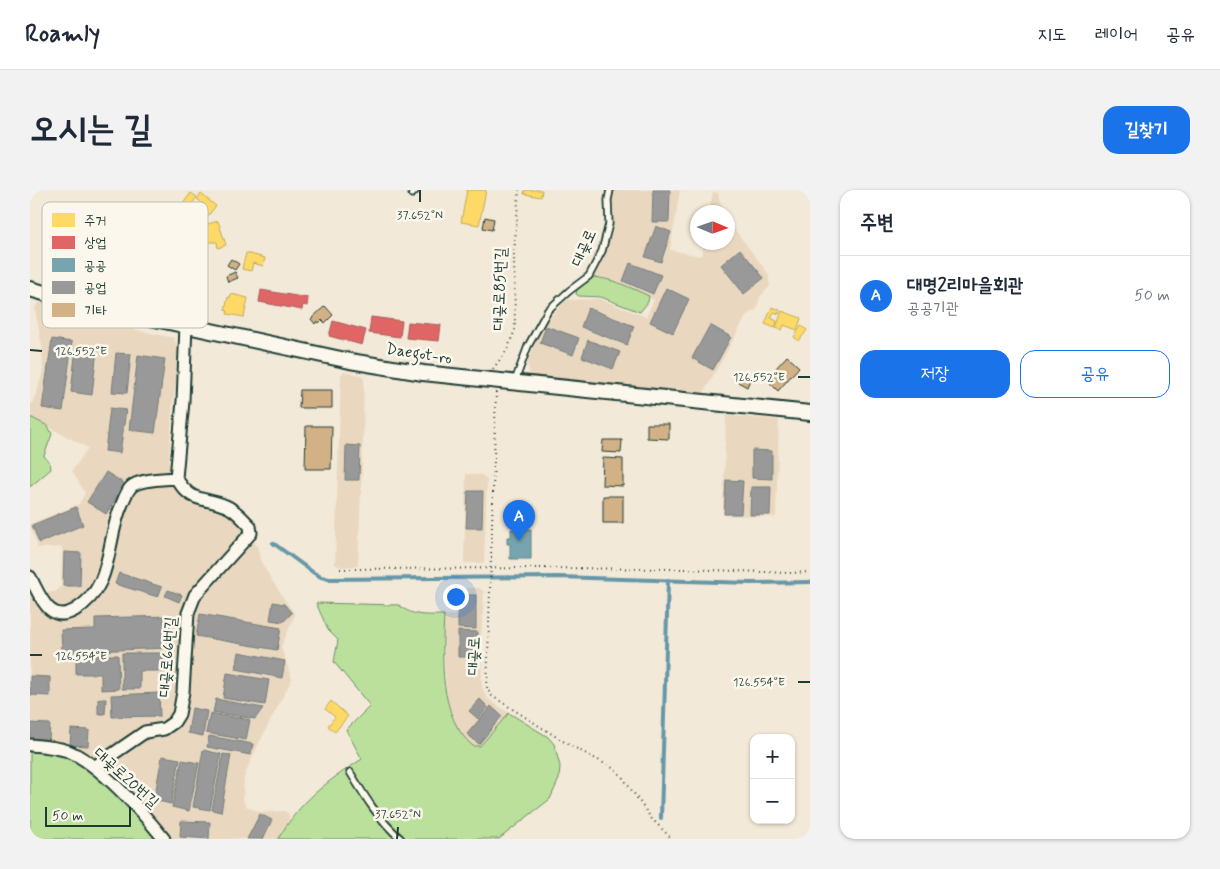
<!DOCTYPE html>
<html lang="ko">
<head>
<meta charset="utf-8">
<style>
	body { margin:0; font-family:Mynerve,"Poor Story",sans-serif; background:#f2f2f3; color:#1f2937 }
	.controls { position:absolute; right:15px; bottom:15px; display:grid; overflow:hidden; border-radius:10px; box-shadow:0 1px 4px #0004 }
	.controls button { width:45px; height:45px; display:grid; place-items:center; padding:0; border:0; border-bottom:1px solid #e0e1e3; background:#fff; color:#1f2937; font:25px sans-serif }
	.compass { position:absolute; left:660px; top:15px; width:45px; height:45px; border-radius:50%; background:#fff; box-shadow:0 1px 4px #0004; rotate:92deg }
	.scale { position:absolute; left:15px; bottom:12px; width:86px; box-sizing:border-box; padding-left:5px; border:2px solid #1f3d34; border-top:0; font-size:14px; line-height:18px; white-space:nowrap; color:#1f3d34; -webkit-text-stroke:4px #fbf7ec; paint-order:stroke }
	.you { position:absolute; left:425px; top:406px; width:18px; height:18px; margin:-12px; border:4px solid #fff; border-radius:50%; background:#1a73e8; box-shadow:0 0 0 8px #1a73e833 }
	.badge { display:grid; place-items:center; width:32px; height:32px; border-radius:50%; background:#1a73e8; color:#fff; font-size:16px; font-weight:700 }
	.pin { position:absolute; translate:-50% -41px; filter:drop-shadow(0 1px 2px #0008) }
	.pin::after { content:''; position:absolute; top:26px; width:18px; height:15px; background:inherit; clip-path:polygon(0 0,100% 0,50% 100%) }
	.list { margin:0; padding:0; list-style:none }
	h2 { display:flex; justify-content:space-between; align-items:center; height:65px; margin:0; padding:0 20px; font-size:21px }
	h2 small { font-size:16px; font-weight:400; color:#747a83 }
	.list li { display:grid; grid-template-columns:32px 1fr auto; gap:15px; align-items:center; box-sizing:border-box; height:80px; padding:0 20px; border-top:1px solid #e0e1e3 }
	.list b { display:block; font-size:19px; white-space:nowrap }
	.list p { margin:0; font-size:16px; white-space:nowrap; color:#747a83 }
	.list em { font-size:16px; font-style:normal; color:#747a83 }
	.actions { display:flex; gap:10px; padding:15px 20px }
	.actions a { flex:1; padding:11px 0; border:1px solid #1a73e8; border-radius:15px; text-align:center; font-size:18px; color:#1a73e8 }
	.actions .main { background:#1a73e8; color:#fff }
	.map { position:relative; flex:none; width:780px; height:649px; overflow:hidden; border-radius:15px }
	header { display:flex; align-items:center; gap:30px; box-sizing:border-box; height:70px; padding:0 25px; background:#fff; border-bottom:1px solid #e0e1e3 }
	header strong { font-size:24px }
	nav { display:flex; gap:28px; margin-inline-start:auto; font-size:18px }
	.intro { display:flex; align-items:center; justify-content:space-between; box-sizing:border-box; height:120px; padding:0 30px }
	h1 { margin:0; font-size:35px }
	.button { padding:12px 22px; border-radius:15px; background:#1a73e8; color:#fff; font-size:18px; font-weight:700 }
	main { display:flex; gap:30px; padding:0 30px }
	aside { flex:1; background:#fff; border-radius:15px; box-shadow:0 1px 4px #0004 }
	.map>svg:first-child { display:block }
	.built { fill:#e9d8bf }
	.green { fill:#bae09c; stroke:#6c8e68 }
	.homes { fill:#ffd966; stroke:#bcaa57 }
	.shops { fill:#e06666; stroke:#a65a57 }
	.public { fill:#76a5af; stroke:#5c868a }
	.industry { fill:#999; stroke:#747d7b }
	.lines { fill:none; stroke-linecap:round; stroke-linejoin:round }
	.stream { stroke:#6697a8; stroke-width:4 }
	.building { fill:#d3b186; stroke:#1f3d34 }
	.service-casing { stroke:#1f3d34; stroke-width:9 }
	.minor-casing { stroke:#1f3d34; stroke-width:15 }
	.tertiary-casing { stroke:#1f3d34; stroke-width:18 }
	.path { stroke:#1f3d34; stroke-width:2; stroke-dasharray:1 4; stroke-linecap:butt }
	.service { stroke:#fbf7ec; stroke-width:5.5 }
	.minor { stroke:#fbf7ec; stroke-width:11 }
	.tertiary { stroke:#fbf7ec; stroke-width:14 }
	.ticks { fill:none; stroke:#1f3d34; stroke-width:2 }
	.labels { text-anchor:middle; dominant-baseline:central; stroke-width:5; stroke-linejoin:round; paint-order:stroke }
	.street-label { font-size:16px; fill:#1f3d34; stroke:#fbf7ec }
	.key { fill:#fbf7ec; stroke:#b9bfb5; stroke-width:1 }
	.key-label { font-size:14px; fill:#1f3d34 }
	.ticks-label { font-size:12px; text-anchor:middle; fill:#1f3d34; stroke:#fbf7ec; stroke-width:5; stroke-linejoin:round; paint-order:stroke }
</style>
</head>
<body>
<header>
<strong>Roamly</strong>
<nav><a>지도</a><a>레이어</a><a>공유</a></nav>
</header>
<div class="intro"><h1>오시는 길</h1><a class="button">길찾기</a></div>
<main>
<div class="map">
<svg width="780" height="649" viewBox="0 0 780 649">
	<rect width="100%" height="100%" fill="#f3e9d8"/>
	<filter id="ink" filterUnits="userSpaceOnUse"><feTurbulence type="fractalNoise" baseFrequency=".02" numOctaves="2"/><feDisplacementMap in="SourceGraphic" scale="10" xChannelSelector="R" yChannelSelector="G"/><feConvolveMatrix kernelMatrix="1 2 1 2 8 2 1 2 1" color-interpolation-filters="sRGB"/></filter>
	<g filter="url(#ink)">
		<!-- built -->
		<path class="built" d="M583,0H650L640,60L671,66L674,53L698,52V31L738,83L740,96L730,107L727,119L717,125L673,204L500,186L497,172L515,133L536,110L570,109L616,127L624,110L598,97L572,87H562L572,71L583,41L581,8Z
			M683,2L688,3L693,22H679Z
			M13,112L51,122L50,128L144,148L147,156L149,169L142,221L139,271L140,285L143,294L152,305L166,315L195,323L215,339L227,356L231,372L243,392L265,425L251,457L262,489L232,547L219,574L214,588L213,610L216,616L230,622L254,621L259,624V630L248,649H142L118,619L72,577L0,552V380L11,399L17,402H25L31,397L32,357L8,358L0,334L49,314L55,303L42,281L58,258L0,227V217L7,202L13,180L12,156L5,120L7,114Z
			M314,182L331,185L334,189L333,253L328,376L310,377L305,374L311,184Z
			M696,225L749,230L746,327L693,325Z
			M436,284L452,285L457,290L454,373H434Z
			M426,398H450L454,402L451,451L452,497L457,508L479,523L450,556H443L429,542L422,527L417,509L414,470V425H425Z"/>
		<!-- green -->
		<path class="green" d="M562,87C582,88 601,98 619,106L618,112L610,122L571,107L549,106L546,104L547,100Z
			M0,227L18,236L22,244L14,266L20,273L21,279L0,297Z
			M286,413L369,415C383,427 396,425 414,425C412,467 408,527 443,556H450L479,523L518,547L524,554L530,576L529,589L520,609L469,649H248C271,610 295,593 332,569L316,540L340,516L304,472L308,450L298,440Z
			M0,561C10,562 21,562 31,565C65,578 103,621 127,649H0Z"/>
		<!-- homes -->
		<path class="homes" d="M437,0H456L449,35L431,32Z
			M495,0H512L511,7L494,4Z
			M161,3L167,7L162,14L171,21L166,27L152,15Z
			M171,4L186,16L176,28L170,24L176,16L167,9Z
			M188,31L196,55L188,58L187,52H179L175,45L170,46L167,37Z
			M216,63L235,68L233,76L223,73L221,81L212,79Z
			M201,104L218,108L214,127L197,124L198,121L195,120L198,107L200,108Z
			M742,117L750,120L749,124L744,122L741,128L747,131L745,138L735,134Z
			M752,121L771,128L767,140L754,135L752,140L746,138Z
			M771,136L777,140L769,151L764,147Z
			M301,511L318,526L305,542L298,536L305,527L295,519Z"/>
		<!-- shops -->
		<path class="shops" d="M231,100L278,108L277,116L273,115L272,120L229,112Z
			M341,127L372,131L370,147L339,143Z
			M303,131L336,140L332,155L299,146Z
			M378,132L411,135L409,151L376,148Z"/>
		<!-- public -->
		<path class="public" d="M481,339H501V369H480V354H477V347H481Z"/>
		<!-- industry -->
		<path class="industry" d="M623,0H640L639,32H622Z
			M626,36L641,42L631,72L615,67Z
			M710,59L734,88L714,104L691,75Z
			M600,73L631,85L623,104L593,91Z
			M636,98L659,109L643,143L620,132Z
			M558,118L604,136L597,155L551,137Z
			M680,135L701,147L683,180L662,168Z
			M516,136L549,148L543,165L510,153Z
			M22,149L42,152L33,221L12,218Z
			M558,150L590,162L583,179L552,167Z
			M46,157L67,159L62,205L41,202Z
			M86,163L101,164L97,203L82,202Z
			M108,165L135,169L125,243L99,240Z
			M80,218L96,220L90,263L75,261Z
			M316,255L330,256L329,290H315Z
			M722,260L742,261V289L722,288Z
			M76,282L95,294L76,324L57,312Z
			M696,290L713,291L711,324H694Z
			M721,297H741L740,325H720Z
			M438,301H453L452,338H436Z
			M46,317L53,335L9,353L2,335Z
			M34,362L51,363L50,396H33Z
			M89,383L132,397L128,407L85,394Z
			M138,400L152,405L149,412L135,406Z
			M428,405H446V439L428,438Z
			M243,412L254,414L262,423L253,432L240,430Z
			M170,424L251,438L247,460L166,446Z
			M140,426L141,458L32,462L31,440L65,439V428Z
			M428,441L448,442L447,467H428Z
			M209,462L255,471L252,488L206,479Z
			M92,463H141V481H110V499H92Z
			M46,465H88L89,499L71,500V484H46Z
			M197,483L239,490L235,515L193,508Z
			M0,486L20,487V506L0,505Z
			M129,503L130,526L82,527L81,505Z
			M68,509H76L75,524H68Z
			M186,509L233,518L225,529L183,522Z
			M450,509L458,517L448,529L439,521Z
			M461,516L472,526L449,554L437,544Z
			M162,518L177,521L173,546L158,543Z
			M180,523L220,530L216,550L176,543Z
			M0,533L20,534L19,550L0,549Z
			M41,539L59,540L58,556L40,555Z
			M179,546L223,554L221,565L177,557Z
			M173,560L191,564L180,620L163,617Z
			M193,564L201,565L191,622L182,620Z
			M132,566L150,569L141,614L124,610Z
			M152,570L169,573L159,621L142,617Z
			M230,624L242,630L233,649H217Z
			M151,631L180,632L179,649L150,647Z"/>
		<g class="lines">
			<!-- stream -->
			<path class="stream" d="M243,353L284,383L291,387L299,389L528,387L720,393L780,392
				M631,628L638,390"/>
		</g>
		<!-- building -->
		<path class="building" d="M455,27L464,29L462,40L453,38Z
			M201,69L209,74L205,80L197,75Z
			M205,82L208,88L198,92L196,86Z
			M295,116L303,125L295,133L292,130L289,133L287,131L285,134L281,129Z
			M757,166L769,177L748,201L736,189Z
			M713,183L721,187L717,197L708,192Z
			M270,200H302V218H269Z
			M617,234H639V249L617,248Z
			M276,236H302L301,279H275Z
			M573,250H592L591,263L572,262Z
			M573,268L593,269V296L572,295Z
			M573,306H593V333H573Z"/>
		<g class="lines">
			<!-- service casing -->
			<g class="service-casing">
				<path id="service" d="M382,4L386,0
					M485,191L498,156L518,120L539,101L559,86L572,61L579,34L578,10L580,0
					M320,582C335,607 349,630 371,649"/>
			</g>
			<!-- minor casing -->
			<g class="minor-casing">
				<path id="minor" d="M0,387C10,405 19,435 45,420C85,396 75,351 92,314C94,309 97,301 101,297C108,289 135,289 146,288
					M0,555C13,556 26,557 38,561C69,573 113,623 134,649
					M64,577L115,542L134,539L144,532L149,524L153,502L158,423L165,405L221,343L220,336C213,329 206,320 196,316C172,306 162,314 146,288L153,211L156,135"/>
			</g>
			<!-- tertiary casing -->
			<g class="tertiary-casing">
				<path id="tertiary" d="M0,99L42,111L320,171L393,183L780,223"/>
			</g>
			<!-- path -->
			<path class="path" d="M463,179L477,160L485,140L484,64L489,0
				M466,202L457,499L462,506L536,553L581,577L591,585L621,628L642,649
				M310,379L509,378L654,379L759,383L780,382"/>
			<!-- service -->
			<use href="#service" class="service"/>
			<!-- minor -->
			<use href="#minor" class="minor"/>
			<!-- tertiary -->
			<use href="#tertiary" class="tertiary"/>
		</g>
	</g>
	<!-- ticks -->
	<path class="ticks" d="M390,12V0M0,160L12,161M768,187H780M0,465H12M768,492H780M367,649L368,637"/>
	<g class="labels">
		<!-- street labels -->
		<g class="street-label">
			<text transform="translate(554 58) rotate(-66)">대곶로</text>
			<text transform="translate(470 99) rotate(-88)">대곶로85번길</text>
			<text transform="translate(389 164) rotate(9)">Daegot-ro</text>
			<text transform="translate(444 466) rotate(-87)">대곶로</text>
			<text transform="translate(138 467) rotate(-85)">대곶로66번길</text>
			<text transform="translate(96 588) rotate(42)">대곶로20번길</text>
		</g>
	</g>
	<!-- legend -->
	<rect x="12" y="12" width="166" height="126" rx="8" class="key"/>
	<rect x="22" y="23" width="23" height="14" fill="#ffd966"/>
	<rect x="22" y="46" width="23" height="13" fill="#e06666"/>
	<rect x="22" y="68" width="23" height="14" fill="#76a5af"/>
	<rect x="22" y="91" width="23" height="13" fill="#999"/>
	<rect x="22" y="113" width="23" height="14" fill="#d3b186"/>
	<g class="key-label">
		<text x="54" y="35">주거</text>
		<text x="54" y="57">상업</text>
		<text x="54" y="80">공공</text>
		<text x="54" y="102">공업</text>
		<text x="54" y="125">기타</text>
	</g>
	<g class="ticks-label">
		<text x="390" y="29">37.652°N</text>
		<text x="51" y="165">126.552°E</text>
		<text x="729" y="191">126.552°E</text>
		<text x="51" y="470">126.554°E</text>
		<text x="729" y="496">126.554°E</text>
		<text x="368" y="628">37.652°N</text>
	</g>
</svg>
<div class="controls">
<button>+</button>
<button>−</button>
</div>
<svg class="compass" viewBox="-18 -18 36 36"><path d="M0-13l5 13h-10z" fill="#e53935"/><path d="M0 13l5-13h-10z" fill="#747a83"/></svg>
<div class="scale">50 m</div>
<div class="you"></div>
<div class="pin badge" style="left:489px;top:351px">A</div>
</div>
<aside>
<h2>주변<small></small></h2>
<ul class="list">
<li><span class="badge">A</span><div><b>대명2리마을회관</b><p>공공기관</p></div><em>50 m</em></li>
</ul>
<div class="actions"><a class="main">저장</a><a>공유</a></div>
</aside>
</main>
</body>
</html>
